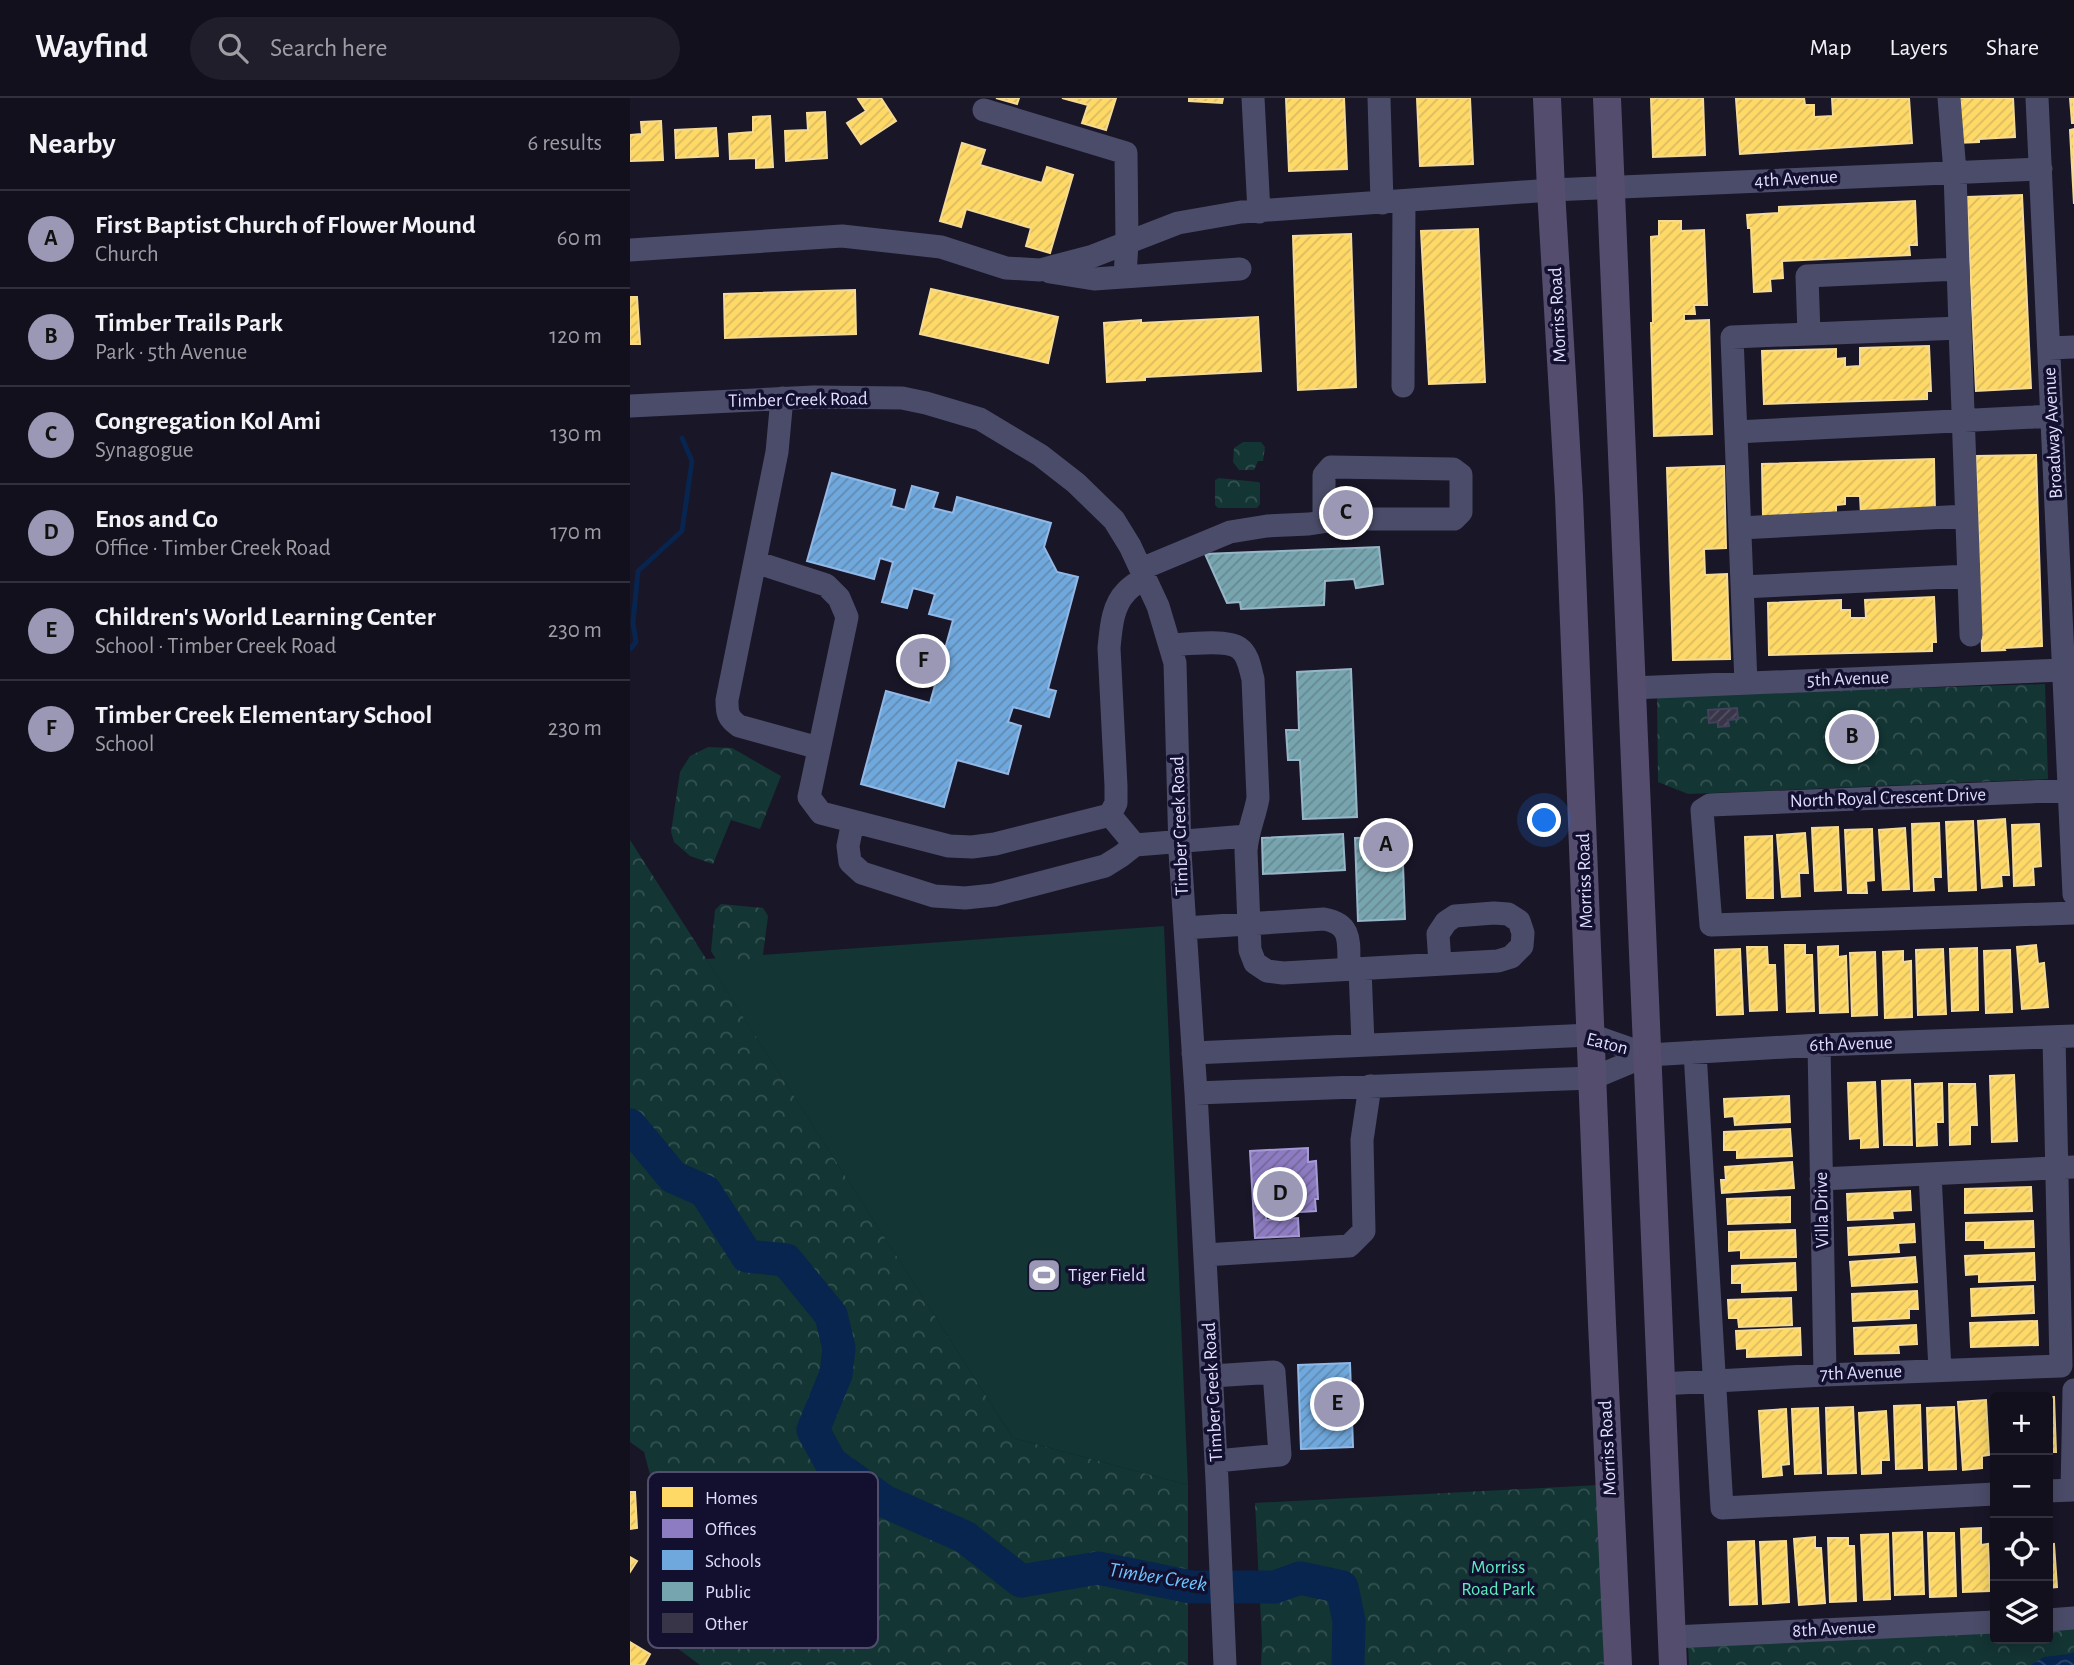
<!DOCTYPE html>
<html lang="en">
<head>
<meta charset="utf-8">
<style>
	body { margin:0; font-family:"Alegreya Sans",sans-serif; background:#201e2b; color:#f1f3f6 }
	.controls { position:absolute; right:21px; bottom:21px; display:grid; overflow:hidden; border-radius:7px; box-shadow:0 4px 18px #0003 }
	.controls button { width:63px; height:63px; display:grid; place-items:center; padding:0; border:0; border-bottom:2px solid #32303c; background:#13101e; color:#f1f3f6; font:35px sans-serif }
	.you { position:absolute; left:915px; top:723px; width:24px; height:24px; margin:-18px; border:5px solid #fff; border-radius:50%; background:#1a73e8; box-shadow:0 0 0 10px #1a73e833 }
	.badge { display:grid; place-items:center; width:46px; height:46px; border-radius:50%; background:#9a98b4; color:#111; font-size:23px; font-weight:700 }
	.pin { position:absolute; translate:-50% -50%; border:4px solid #fff; box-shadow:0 2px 7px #0006 }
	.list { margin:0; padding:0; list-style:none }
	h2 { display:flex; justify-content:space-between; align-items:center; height:91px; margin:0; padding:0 28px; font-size:30px }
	h2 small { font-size:23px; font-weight:400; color:#9d9da4 }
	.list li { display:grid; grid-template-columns:46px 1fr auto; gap:21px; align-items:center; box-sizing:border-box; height:98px; padding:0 28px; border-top:2px solid #32303c }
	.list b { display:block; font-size:26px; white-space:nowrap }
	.list p { margin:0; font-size:23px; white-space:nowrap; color:#9d9da4 }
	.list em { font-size:23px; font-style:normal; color:#9d9da4 }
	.icon { flex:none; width:38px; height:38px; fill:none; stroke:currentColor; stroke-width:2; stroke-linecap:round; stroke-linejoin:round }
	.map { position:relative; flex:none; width:1444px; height:1567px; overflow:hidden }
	header { display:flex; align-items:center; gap:42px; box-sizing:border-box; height:98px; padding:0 35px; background:#13101e; border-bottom:2px solid #32303c }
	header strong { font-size:33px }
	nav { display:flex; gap:38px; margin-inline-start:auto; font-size:24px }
	.search { width:490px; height:63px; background:#201e2b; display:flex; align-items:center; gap:18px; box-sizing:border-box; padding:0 24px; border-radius:38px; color:#9d9da4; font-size:26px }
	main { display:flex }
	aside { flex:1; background:#13101e }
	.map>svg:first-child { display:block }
	.grass { fill:#133534 }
	.park { fill:url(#park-crowns) }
	.water { fill:url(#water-waves) }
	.homes { fill:url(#homes-hatch); stroke:#f5da94; stroke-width:2 }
	.offices { fill:url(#offices-hatch); stroke:#a699d5; stroke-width:2 }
	.schools { fill:url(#schools-hatch); stroke:#91b8e6; stroke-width:2 }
	.public { fill:url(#public-hatch); stroke:#96b6c7; stroke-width:2 }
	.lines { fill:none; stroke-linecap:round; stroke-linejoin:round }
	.stream { stroke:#07254e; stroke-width:5 }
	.river { stroke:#07254e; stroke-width:33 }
	.building { fill:url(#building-hatch); stroke:#44415b; stroke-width:2 }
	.minor { stroke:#4b4c69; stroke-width:23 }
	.major { stroke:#554d6e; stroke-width:28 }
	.labels { text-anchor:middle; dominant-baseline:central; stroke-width:7; stroke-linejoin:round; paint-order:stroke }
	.street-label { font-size:19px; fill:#dfdeff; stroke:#130f2f }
	.poi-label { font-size:19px; fill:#dfdeff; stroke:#130f2f; text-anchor:start }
	.park-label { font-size:19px; fill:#5cedbe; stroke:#130f2f }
	.water-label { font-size:21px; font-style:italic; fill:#6cc5ff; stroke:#130f2f }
	.key { fill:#130f2f; stroke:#504d6d; stroke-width:2 }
	.key-label { font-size:19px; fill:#dfdeff }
</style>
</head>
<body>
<header>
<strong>Wayfind</strong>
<div class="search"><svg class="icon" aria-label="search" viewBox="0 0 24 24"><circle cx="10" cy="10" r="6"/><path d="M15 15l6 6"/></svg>Search here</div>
<nav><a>Map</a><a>Layers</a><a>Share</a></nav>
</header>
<main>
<aside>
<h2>Nearby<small>6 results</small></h2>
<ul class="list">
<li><span class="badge">A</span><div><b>First Baptist Church of Flower Mound</b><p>Church</p></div><em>60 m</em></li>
<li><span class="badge">B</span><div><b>Timber Trails Park</b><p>Park · 5th Avenue</p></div><em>120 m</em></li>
<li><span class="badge">C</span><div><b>Congregation Kol Ami</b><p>Synagogue</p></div><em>130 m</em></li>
<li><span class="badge">D</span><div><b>Enos and Co</b><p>Office · Timber Creek Road</p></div><em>170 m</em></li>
<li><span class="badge">E</span><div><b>Children's World Learning Center</b><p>School · Timber Creek Road</p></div><em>230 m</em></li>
<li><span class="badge">F</span><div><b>Timber Creek Elementary School</b><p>School</p></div><em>230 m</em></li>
</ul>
</aside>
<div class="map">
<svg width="1444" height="1567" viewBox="0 0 1444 1567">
	<defs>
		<pattern id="park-crowns" width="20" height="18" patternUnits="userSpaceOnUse" patternTransform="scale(1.75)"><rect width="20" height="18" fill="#133534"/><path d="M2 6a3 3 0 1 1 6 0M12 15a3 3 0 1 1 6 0" fill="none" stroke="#355252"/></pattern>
		<pattern id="water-waves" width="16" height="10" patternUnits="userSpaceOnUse" patternTransform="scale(1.75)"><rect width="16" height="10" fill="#07254e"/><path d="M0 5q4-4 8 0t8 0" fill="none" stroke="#2b4469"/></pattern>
		<pattern id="homes-hatch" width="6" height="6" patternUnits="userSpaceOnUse" patternTransform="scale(1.75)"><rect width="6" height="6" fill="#ffd966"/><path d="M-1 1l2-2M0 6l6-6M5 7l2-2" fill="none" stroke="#d9bb61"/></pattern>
		<pattern id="offices-hatch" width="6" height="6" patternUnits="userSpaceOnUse" patternTransform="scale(1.75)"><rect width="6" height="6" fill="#8e7cc3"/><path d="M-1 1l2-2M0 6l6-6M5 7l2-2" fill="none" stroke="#746899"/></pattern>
		<pattern id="schools-hatch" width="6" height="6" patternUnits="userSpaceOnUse" patternTransform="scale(1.75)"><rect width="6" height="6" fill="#6fa8dc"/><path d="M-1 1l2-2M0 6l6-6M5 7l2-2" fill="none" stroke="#628ab1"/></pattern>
		<pattern id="public-hatch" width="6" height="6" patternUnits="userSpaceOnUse" patternTransform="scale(1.75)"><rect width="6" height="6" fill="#76a5af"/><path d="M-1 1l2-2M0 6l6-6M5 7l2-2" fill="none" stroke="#678891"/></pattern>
		<pattern id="building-hatch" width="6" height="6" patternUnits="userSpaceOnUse" patternTransform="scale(1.75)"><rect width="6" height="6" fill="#383549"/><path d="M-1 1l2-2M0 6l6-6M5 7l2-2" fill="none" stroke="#545264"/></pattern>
	</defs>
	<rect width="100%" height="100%" fill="#191628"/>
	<!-- grass -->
	<path class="grass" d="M534,828L558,1387L383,1340L76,861Z"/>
	<!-- park -->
	<path class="park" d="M613,344H631L635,349L633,363H628L624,372H609L603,364L604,350Z
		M589,380L628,384L630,385V406L627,410H588L585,407V382Z
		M1415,586L1418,681L1058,696L1028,684L1027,598Z
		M78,649L102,650L151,678L130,731L101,722L83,766L60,758L44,744L41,734L50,674L60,658Z
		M0,742L383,1340L558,1387V1567H70L19,1529L31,1419L14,1354L0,1344Z
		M91,806L133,810L138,818L132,864L121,866L88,864L81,853L85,812Z
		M968,1387L974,1567H631L632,1543L625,1405Z
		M1444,1527V1567H1059L1058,1547L1365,1531V1541H1418V1528Z"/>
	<!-- water -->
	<path class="water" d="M1444,1554V1567H1400L1414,1559L1439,1556Z"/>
	<!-- homes -->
	<path class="homes" d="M230,0H251L266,23L231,46L217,25L236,13L228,1Z
		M366,0H389L387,6Z
		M432,0H486L476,32L452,25L458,7Z
		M559,0H593L592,5L559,3Z
		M656,0H714L717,71L659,73Z
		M787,0H840L843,66L790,68Z
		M1021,0H1073L1075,57L1023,59Z
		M1174,0L1175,7H1184V19L1203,18L1202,0H1279L1282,45L1110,56L1106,1Z
		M1324,0H1383L1385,39L1349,41V44L1326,45Z
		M1440,0H1444V25H1442Z
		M195,14L197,60L156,63L155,33L178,32L177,15Z
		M140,18L143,69L126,70V60L100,61L99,36L123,34V19Z
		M31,23L33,62L0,63V37L12,36L11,24Z
		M86,30L88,58L46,60L45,32Z
		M1444,31V106L1440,32Z
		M332,45L355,52L350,67L412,85L417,69L443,77L420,155L396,148L401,130L336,111L331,129L310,123Z
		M1392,97L1401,290L1346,293L1337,99Z
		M1285,103L1287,147H1279L1280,157L1152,163L1153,180L1140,181L1141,193L1124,194L1121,130H1118L1117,117L1149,115V109Z
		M1029,123H1051V133L1074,132L1077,207H1064L1065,216H1054V223L1079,222L1082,336L1024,338L1021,225H1023L1021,139L1029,138Z
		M848,131L855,284L799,286L791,133Z
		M721,136L726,289L668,292L663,138Z
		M301,191L428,219L418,265L290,236Z
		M225,192L226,236L95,240L94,196Z
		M0,199H7L10,246H0Z
		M628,219L631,273L515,279V282L477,284L474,225L511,222V225Z
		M1299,248L1301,293H1297V301L1134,306L1132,253L1206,251V261L1215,260V269L1230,268V250Z
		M1406,357L1412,548L1374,550L1375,552L1352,553L1346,358Z
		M1304,361L1305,414L1231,416L1230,398H1215V406L1206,407V417L1133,419L1132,366Z
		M1094,368L1096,450L1074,451L1075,477L1097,476L1100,561L1043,562L1037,370Z
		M1304,499L1306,544H1302V553L1139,557L1138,505L1211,502V512H1220V520H1236L1235,502Z
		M1375,721L1379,777H1371L1372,788L1352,790L1348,723Z
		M1343,723L1346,792L1319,793L1316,724Z
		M1309,725L1311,779H1303L1304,792L1284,793L1282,726Z
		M1409,726L1411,768L1403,769L1404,787L1384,788L1382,727Z
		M1208,729L1211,792L1185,793L1182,730Z
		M1275,730L1279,791L1253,792L1249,732Z
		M1242,731L1244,782L1236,783L1237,795H1218L1215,732Z
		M1175,735L1178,775H1169L1170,798L1152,799L1147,737Z
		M1142,738L1143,800H1117L1115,739Z
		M1155,847H1175V857H1182L1184,913L1157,914Z
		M1406,847L1408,866L1414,865L1418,909L1392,911L1387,849Z
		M1208,848V859L1216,858L1218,914L1190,915L1188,849Z
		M1117,849H1137L1138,867H1145L1147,912L1120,913Z
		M1347,850L1348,912L1322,913L1320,851Z
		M1110,851L1113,916L1087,917L1085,852Z
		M1313,851L1316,916L1288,917L1286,852Z
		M1380,852L1382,914L1356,915L1354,853Z
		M1273,853V864L1281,863L1282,919L1255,920L1253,854Z
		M1245,854L1247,917L1222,918L1220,855Z
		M1384,977L1387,1043L1362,1044L1360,978Z
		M1280,982L1282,1047H1254L1252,983Z
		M1245,984L1248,1049L1231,1050V1040L1220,1041L1218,985Z
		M1312,985L1313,1024H1306L1307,1047L1287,1048L1285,986Z
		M1319,986H1345L1347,1027H1340V1046L1320,1047Z
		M1159,998L1160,1024L1105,1027L1104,1018L1095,1019L1094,1001Z
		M1160,1031L1162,1058L1107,1060V1052H1094V1034Z
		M1162,1064L1164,1090L1092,1095L1091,1082H1096L1095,1069Z
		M1401,1089L1402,1113L1335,1115V1091Z
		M1280,1093L1281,1112L1262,1113L1263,1120L1218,1122L1217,1096Z
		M1160,1099V1124L1098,1126L1097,1101Z
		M1403,1123L1404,1149L1355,1150V1142H1336V1125Z
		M1284,1126L1285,1144L1268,1145L1269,1154L1219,1157L1218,1130Z
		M1165,1132L1166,1159L1111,1160V1152L1099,1153V1134Z
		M1404,1155L1405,1182L1349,1184V1176L1336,1177L1335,1158Z
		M1285,1159L1287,1184L1222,1188L1220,1164Z
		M1165,1165L1166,1192L1112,1194V1185H1102V1168Z
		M1403,1188L1404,1215L1342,1218L1341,1191Z
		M1287,1193L1288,1211H1279V1220L1223,1223L1222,1196Z
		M1161,1200L1162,1227L1109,1229L1108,1220H1099L1098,1202Z
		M1407,1223L1408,1247L1341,1249L1340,1225Z
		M1286,1227L1287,1246L1268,1247L1269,1255L1225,1256L1224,1230Z
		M1170,1230L1171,1257L1117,1259V1250L1107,1251L1106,1233Z
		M1418,1299H1424L1426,1354H1418V1367Z
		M1356,1302L1359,1357L1352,1358V1370L1333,1372L1328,1304Z
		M1290,1307L1292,1370L1266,1371L1264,1308Z
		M1223,1309L1226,1375L1198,1376L1196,1310Z
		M1324,1309L1326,1371L1299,1372L1297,1310Z
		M1188,1310L1191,1375L1165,1376L1162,1311Z
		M1156,1311L1159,1366L1151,1367L1152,1377L1133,1379L1129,1313Z
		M1256,1313L1259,1362H1251V1375L1232,1376L1229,1315Z
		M0,1394H5L7,1430L0,1431Z
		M1351,1430V1447L1358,1446L1360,1493L1333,1494L1331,1431Z
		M1292,1434L1294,1496L1265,1497L1263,1435Z
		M1298,1435H1324L1326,1498L1300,1499Z
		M1258,1436L1260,1501L1234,1502L1231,1437Z
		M1185,1439V1450H1191L1195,1505L1169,1507L1164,1441Z
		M1198,1440H1218V1448H1224L1226,1503L1200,1504Z
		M1124,1443L1127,1506L1100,1507L1098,1444Z
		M1156,1443L1159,1504L1133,1506L1130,1444Z
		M1424,1446L1427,1489L1418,1490V1447Z
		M0,1459L7,1463L0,1474Z
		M0,1544L20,1556L14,1567H0Z"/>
	<!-- offices -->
	<path class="offices" d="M678,1050V1064L686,1063L688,1101H685L686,1113L636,1116V1122L668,1120L669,1138L625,1140L620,1053Z"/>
	<!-- schools -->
	<path class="schools" d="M202,375L265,392L261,408L275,412L282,388L308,395L303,410L323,415L327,399L421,425L414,449L427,474L448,479L418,591L426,593L419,619L383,609L378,624L391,628L378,676L327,662L314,709L231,686L256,593L300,605L323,522L299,516L305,496L283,490L277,510L252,504L263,464L250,460L244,481L177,463Z
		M720,1265L723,1349L671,1351L668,1267Z"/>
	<!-- public -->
	<path class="public" d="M749,449L753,486L726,490L724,481L695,483L694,507L611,511L610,504L597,505L575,456Z
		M721,571L727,719L673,721L670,662H658L656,632H669L667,574Z
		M713,736L715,772L633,776L632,740Z
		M772,739L775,821L728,823L725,740Z"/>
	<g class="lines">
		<!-- stream -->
		<path class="stream" d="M0,551L6,544L3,525L8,473L52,433L62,363L52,340"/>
		<!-- river -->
		<path class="river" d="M0,1027L43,1079L75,1093L117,1158L156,1162L201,1217L209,1250L206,1276L183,1332L201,1365L254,1403L335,1439L391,1483L468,1470L561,1489H645L670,1480L712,1489L719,1523L718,1567"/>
	</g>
	<!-- building -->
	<path class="building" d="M1107,610L1108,621L1098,622L1099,628L1088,629V624L1079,625L1078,612Z"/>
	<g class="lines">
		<!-- minor -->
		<path class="minor" d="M623,0L629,114
			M749,0L752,105
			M1407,0L1444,796
			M354,12L496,55L497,144L495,179
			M0,152L212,138L311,149L376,170L410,172L463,158L548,125L611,114L921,92L1411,71
			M420,174L464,181L610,171
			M1330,230L1341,537
			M1179,236L1177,178L1328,171
			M1419,250L1444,249
			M773,288L774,103
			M152,300L147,354L97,602C97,616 98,620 109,628L189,650
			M0,308L184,299L272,300L296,305L350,321L410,357L446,385L484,422L500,448L528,508L545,565L550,754L566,995L587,1382L595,1567
			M1106,334L1422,318
			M1110,430L1336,418
			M125,464L196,487L209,500L217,519L179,699L191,715L319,748L342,749L365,746L480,717L505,747L617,738
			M511,471L600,434L637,428L679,426L712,421H824L831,414V377L823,371L701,369L694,377V423
			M1112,489L1339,478
			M541,547C557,546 597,541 609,550C619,557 620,571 623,581L628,700C625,718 617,734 616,753L620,852L625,865L637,873L653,875L868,863L881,859L892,848L893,835L889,823L878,816L864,815L825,818L816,824L808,836L810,866
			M1116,585L1102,239L1330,230L1325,74L1319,0
			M1002,590L1434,572
			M1444,692L1080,707L1072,712L1081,827L1444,815
			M480,717L486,705V688L479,550C481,531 482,508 496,494C501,488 509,484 515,479
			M223,723L218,748L220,764L232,775L304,798L335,800L364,797L475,768L491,758L505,747
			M555,830L694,821C724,826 718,847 719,871
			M730,871L733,946
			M1189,947L1195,1277
			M1065,954L1092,1410L1365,1396
			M563,955L961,937L1018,957
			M566,995L963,980L1018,957L1189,947L1444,938
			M1300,1076L1310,1272
			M1191,1081L1444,1069
			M575,1157L719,1148L734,1133L732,1042L740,988
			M582,1278L644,1274L650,1357L586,1363
			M1031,1286L1195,1277L1431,1268L1424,940
			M1418,1393L1442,1392L1444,1292
			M1418,1522L1444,1520
			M1042,1539L1365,1524"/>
		<!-- major -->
		<path class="major" d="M917,0L921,92L939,399L972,1225L988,1567
			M977,0L1043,1567"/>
	</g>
	<!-- icons -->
	<defs>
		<g id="stadium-square" transform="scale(1.75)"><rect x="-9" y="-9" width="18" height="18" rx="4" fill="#9a98b4" stroke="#130f2f"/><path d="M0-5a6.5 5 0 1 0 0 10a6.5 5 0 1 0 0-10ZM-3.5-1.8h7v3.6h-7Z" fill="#fff"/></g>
	</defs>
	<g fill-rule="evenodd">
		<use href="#stadium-square" x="414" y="1177"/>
	</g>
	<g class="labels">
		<!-- street labels -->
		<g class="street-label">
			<text transform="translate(1166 81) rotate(-3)">4th Avenue</text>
			<text transform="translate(928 217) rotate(-93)">Morriss Road</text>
			<text transform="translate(168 302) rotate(-1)">Timber Creek Road</text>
			<text transform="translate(1423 335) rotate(-93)">Broadway Avenue</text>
			<text transform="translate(1218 581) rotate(-2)">5th Avenue</text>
			<text transform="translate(1258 700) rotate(-2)">North Royal Crescent Drive</text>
			<text transform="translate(550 728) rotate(-92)">Timber Creek Road</text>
			<text transform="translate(955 783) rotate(-92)">Morriss Road</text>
			<text transform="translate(977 946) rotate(14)">Eaton</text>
			<text transform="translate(1221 946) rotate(-2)">6th Avenue</text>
			<text transform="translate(1192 1112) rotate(-91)">Villa Drive</text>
			<text transform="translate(1231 1275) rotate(-2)">7th Avenue</text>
			<text transform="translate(583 1294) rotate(-93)">Timber Creek Road</text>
			<text transform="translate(978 1350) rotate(-93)">Morriss Road</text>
			<text transform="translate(1204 1531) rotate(-3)">8th Avenue</text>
		</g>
		<!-- poi labels -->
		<g class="poi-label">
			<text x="438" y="1177">Tiger Field</text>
		</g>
		<!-- park labels -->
		<g class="park-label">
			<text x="868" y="1469">Morriss<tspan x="868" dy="22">Road Park</tspan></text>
		</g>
		<!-- water labels -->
		<g class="water-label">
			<text transform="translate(528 1479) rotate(9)">Timber Creek</text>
		</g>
	</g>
	<!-- legend -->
	<rect x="18" y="1374" width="230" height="176" rx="10" class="key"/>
	<rect x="32" y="1389" width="31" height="20" fill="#ffd966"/>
	<rect x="32" y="1421" width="31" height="19" fill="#8e7cc3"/>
	<rect x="32" y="1452" width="31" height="20" fill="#6fa8dc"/>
	<rect x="32" y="1484" width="31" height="19" fill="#76a5af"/>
	<rect x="32" y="1515" width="31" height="20" fill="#383549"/>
	<g class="key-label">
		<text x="75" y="1406">Homes</text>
		<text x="75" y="1437">Offices</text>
		<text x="75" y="1469">Schools</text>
		<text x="75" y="1500">Public</text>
		<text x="75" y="1532">Other</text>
	</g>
</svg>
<div class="controls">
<button>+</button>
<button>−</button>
<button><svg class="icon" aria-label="locate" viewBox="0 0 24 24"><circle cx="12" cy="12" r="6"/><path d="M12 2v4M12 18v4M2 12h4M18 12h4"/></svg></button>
<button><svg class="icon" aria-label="layers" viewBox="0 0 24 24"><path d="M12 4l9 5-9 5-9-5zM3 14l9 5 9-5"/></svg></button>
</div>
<div class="you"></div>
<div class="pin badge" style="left:756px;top:747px">A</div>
<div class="pin badge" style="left:1222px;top:639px">B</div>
<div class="pin badge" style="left:716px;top:415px">C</div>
<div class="pin badge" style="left:650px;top:1096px">D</div>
<div class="pin badge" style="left:707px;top:1306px">E</div>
<div class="pin badge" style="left:293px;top:563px">F</div>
</div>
</main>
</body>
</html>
